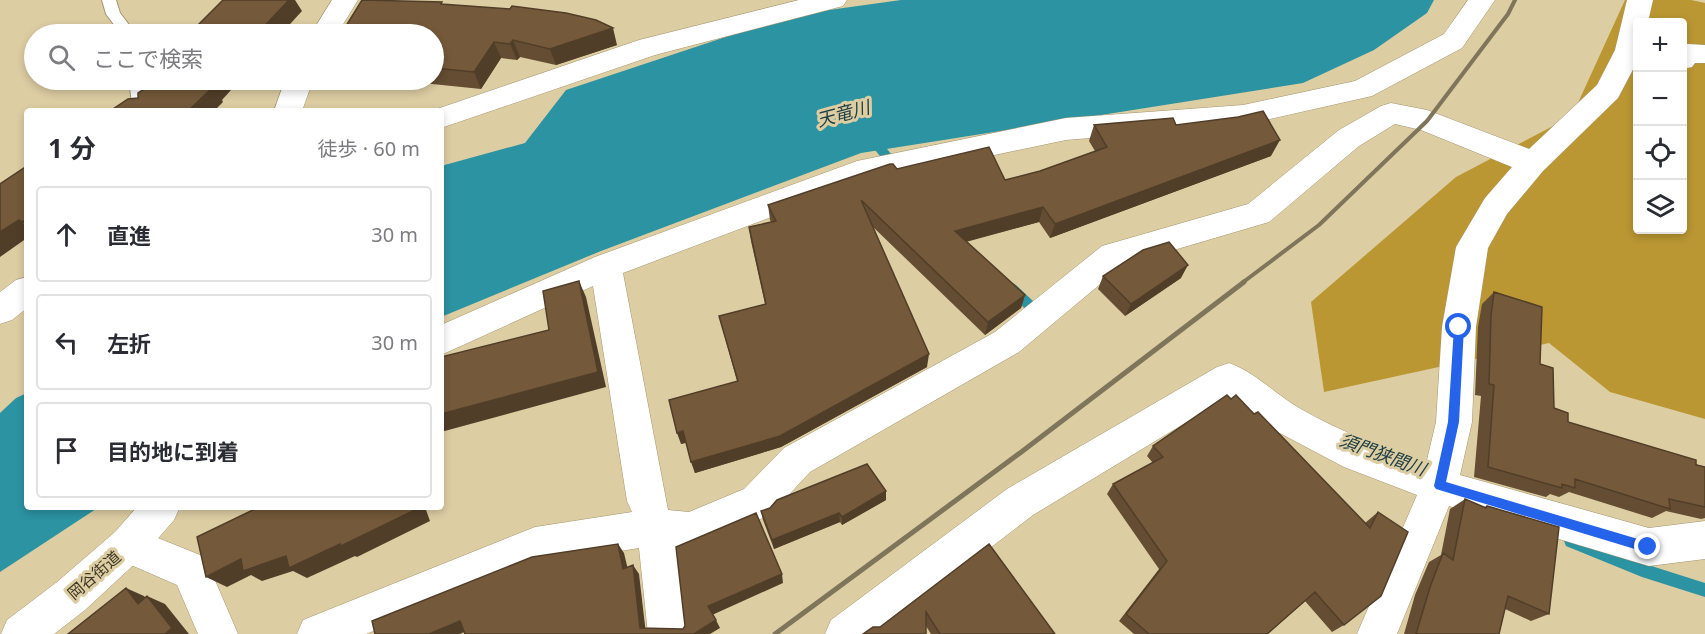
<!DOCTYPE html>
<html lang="ja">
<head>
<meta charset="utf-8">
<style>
	body { margin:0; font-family:"Noto Sans","Noto Sans JP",sans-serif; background:#f2f2f3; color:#2b2b33 }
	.controls { position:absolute; right:18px; top:18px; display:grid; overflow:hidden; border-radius:6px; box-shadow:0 3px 9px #0003 }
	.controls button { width:54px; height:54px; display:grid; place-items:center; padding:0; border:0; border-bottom:2px solid #e1e1e2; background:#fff; color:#2b2b33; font:30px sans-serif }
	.stop { position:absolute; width:18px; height:18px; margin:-14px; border:4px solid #2563eb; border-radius:50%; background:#fff }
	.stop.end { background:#2563eb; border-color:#fff; box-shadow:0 2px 6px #0008 }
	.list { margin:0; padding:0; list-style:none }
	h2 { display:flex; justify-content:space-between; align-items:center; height:78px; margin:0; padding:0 24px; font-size:26px }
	h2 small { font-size:20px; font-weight:400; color:#7c7c81 }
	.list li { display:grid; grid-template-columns:39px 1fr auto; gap:18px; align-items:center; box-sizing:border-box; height:96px; margin:0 12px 12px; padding:0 12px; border:2px solid #e1e1e2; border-radius:6px }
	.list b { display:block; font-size:22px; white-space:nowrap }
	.list em { font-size:20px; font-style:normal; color:#7c7c81 }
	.icon { flex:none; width:33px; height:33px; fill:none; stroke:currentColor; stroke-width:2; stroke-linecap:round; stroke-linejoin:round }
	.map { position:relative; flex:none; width:1705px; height:634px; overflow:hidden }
	.search { position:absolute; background:#fff; box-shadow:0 3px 9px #0003; left:24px; top:24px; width:420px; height:66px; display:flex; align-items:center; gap:15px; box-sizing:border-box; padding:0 21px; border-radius:33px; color:#7c7c81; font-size:22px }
	.panel { position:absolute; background:#fff; box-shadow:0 3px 9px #0003; left:24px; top:108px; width:420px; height:402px; border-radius:6px }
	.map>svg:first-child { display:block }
	.green { fill:#ba9733; fill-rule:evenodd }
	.water { fill:#2c93a2 }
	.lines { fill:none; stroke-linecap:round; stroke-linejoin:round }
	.stream { fill:#2c93a2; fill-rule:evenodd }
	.service-casing { stroke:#a5956e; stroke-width:2 }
	.minor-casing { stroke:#a5956e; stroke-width:1 }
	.primary-casing { stroke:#a5956e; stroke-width:1 }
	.service { fill:#fff; fill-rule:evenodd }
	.minor { fill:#fff; fill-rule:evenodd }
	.primary { fill:#fff; fill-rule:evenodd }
	.rail-far1 { stroke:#7f755a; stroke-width:4 }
	.rail { stroke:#7f755a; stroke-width:5 }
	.wall { fill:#644d32 }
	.shaded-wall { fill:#513e29 }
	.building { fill:#74593a; stroke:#513e29; stroke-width:1.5 }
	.route { fill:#2563eb }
	.labels { text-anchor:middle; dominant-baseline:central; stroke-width:6; stroke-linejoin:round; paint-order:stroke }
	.street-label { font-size:16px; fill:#3e3827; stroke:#ddcda3 }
	.water-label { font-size:18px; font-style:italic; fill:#224045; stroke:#ddcda3 }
</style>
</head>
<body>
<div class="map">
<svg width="1705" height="634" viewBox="0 0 1705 634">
	<rect width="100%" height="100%" fill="#ddcda3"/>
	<!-- green -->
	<path class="green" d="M1625,0H1691L1705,3V419L1610,392L1549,343L1324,392L1311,302L1456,177L1572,116ZM1638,22H1682V230H1638Z"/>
	<!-- water -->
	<path class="water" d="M901,0H1434L1427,13L1374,50L1303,83L861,153L601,251L441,317V166L525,143L566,90L768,23L829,10Z
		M27,393V507H99L0,572V413L16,398Z"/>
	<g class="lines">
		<!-- stream -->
		<path class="stream" d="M871,133L875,134L900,165L901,168L900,171H892L867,140L866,137Z
			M1012,283L1016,285L1034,302L1036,306L1034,310H1026L1008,291L1006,288L1008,285Z
			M1571,534L1642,563L1705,583V597L1642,577L1566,546L1564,541L1566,536Z"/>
		<!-- service casing -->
		<g class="service-casing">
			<path id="service" d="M102,0H116L120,13L136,34H121L106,14Z
				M129,80H144L149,111H133Z"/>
		</g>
		<!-- minor casing -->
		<g class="minor-casing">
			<path id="minor" d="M799,0H847L843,6L655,55L441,128V111H431L639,40Z
				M1468,0H1495L1462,48L1372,96L1243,125L1066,140L861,183L623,273L668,510L689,512L744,489L784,448L995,332L1102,246L1248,204L1339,130L1381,106L1391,103L1427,110L1529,149L1597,85L1615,50L1627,0H1653L1648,22H1638V60L1618,98L1543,171L1507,214L1488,248L1476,327L1472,422L1460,475L1649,528L1705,521V559L1649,566L1449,506L1397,634H1357L1417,495L1344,467L1274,430L1228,397L1033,515L878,634H825L831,620L1007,489L1217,367L1229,363C1255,372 1275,394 1299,408C1339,431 1383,448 1426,464L1436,422L1442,327L1456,247L1485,198L1512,167L1421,130L1395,124L1359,146L1269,222L1123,265L1019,352L810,472L770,515L689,548L677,547L688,634H648L639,548L535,565L366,634H297L303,620L535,527L632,512L627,501L593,286L441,355V325L595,257L857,161L1066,118L1243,105L1355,81L1444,34Z
				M1688,44L1705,45V63H1695L1692,67L1682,69V45Z
				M27,277V308L12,320L0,324V292L16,280Z
				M128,526L205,557L238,634H198L177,585L115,558L109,545L115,532Z"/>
		</g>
		<!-- primary casing -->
		<g class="primary-casing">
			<path id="primary" d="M332,0H358L337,34H311Z
				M285,80H313L302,111H274Z
				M137,507H180L174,520L141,558L85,610L54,634H1L7,620L57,582L115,532Z"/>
		</g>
		<!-- service -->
		<use href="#service" class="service"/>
		<!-- minor -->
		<use href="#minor" class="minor"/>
		<!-- primary -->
		<use href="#primary" class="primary"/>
		<!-- rail-far1 -->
		<path class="rail-far1" d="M1242,283L1319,225L1427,121L1508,14L1515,0"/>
		<!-- rail -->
		<path class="rail" d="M775,634L1020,453L1244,282"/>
	</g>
	<!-- wall -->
	<path class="wall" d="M443,4L617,45L556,65L520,57L517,60L501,58L481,89L393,80H434V34Z
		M1094,125H1176L1271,156L1050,238L1039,222L966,242L1025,295L1021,308L985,335L872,226L927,367L781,447L695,473L686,443L681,444L737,381L719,316L765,304L751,241L749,227L771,222L770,220L768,205L897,169L1005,180L1040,171L1095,151L1089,141Z
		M1103,276L1181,278L1125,316L1098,289Z
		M1494,292L1540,364L1554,408L1568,422L1705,467V518L1701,519L1666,511L1652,518L1569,492L1559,497L1550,494L1546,497L1474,477L1481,396L1475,395L1478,327L1482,304Z
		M1231,399L1254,414L1365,523L1378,512L1344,625L1332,632L1305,601L1268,634H1134L1119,621L1159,569L1107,494L1113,484L1153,463L1147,456L1153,446Z
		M1465,499L1484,507L1487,506L1549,614L1531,621L1505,609L1499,634H1404L1415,595L1429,562L1441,555L1450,509Z
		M886,500L842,525L840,522L774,549L763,520L761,511Z
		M989,544L1055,634H931L926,626L880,627Z"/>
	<!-- shaded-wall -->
	<path class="shaded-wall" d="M289,0H295L302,11L281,34H257Z
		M613,28L617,45L556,65L550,49Z
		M513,40L520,57L517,60L510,44Z
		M494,42L501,58L481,89L474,72Z
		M216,80H240L222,100L223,102L214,111H188Z
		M1280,140L1271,156L1050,238L1055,224Z
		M1043,207L1039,222L953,245L955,231Z
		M27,219V226L22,222Z
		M19,220L27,226V238L0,257V232Z
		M1188,265L1181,278L1125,316L1131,304Z
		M579,281L586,297L606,387L441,432V414L598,372Z
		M1025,295L1021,308L985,335L988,322Z
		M929,354L927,367L781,447L695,473L691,462Z
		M683,431L687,442L681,444L677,433Z
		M886,491V500L842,525V517Z
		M416,507H425L430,521L357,557L355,556L307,578L293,571L262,581L251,575L227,587L206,577L241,559Z
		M839,513L840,522L774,549L772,540Z
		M618,544L624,553L630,578L623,569Z
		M633,565L639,574L646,634L640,628Z
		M782,574L783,583L712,615L708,606Z
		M126,588L144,596L156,611L138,604Z
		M147,596L165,604L189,634H165Z
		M716,620L720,628L710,634H694Z
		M460,621L471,629L460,634H429Z"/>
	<!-- building -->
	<path class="building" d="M223,0H289L257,34H189Z
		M362,0L442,2L441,4L510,9L512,6L566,13L596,20L613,28L550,49L513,40L510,44L494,42L474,72L434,68V34H341Z
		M159,80H216L209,87L212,88L188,111H110L128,99L138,98V93Z
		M1263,111L1280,140L1055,224L1043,207L955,231L1025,295L988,322L861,200L929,354L780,436L691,462L683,431L677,433L669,400L738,381L719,316L766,304L749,227L776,221L768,205L890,164H893L897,169L989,147L1005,180L1040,171L1107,147L1094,125L1173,118L1176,125L1238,117Z
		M27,166V219L22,222L19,220L0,232V184Z
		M1169,242L1188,265L1131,304L1103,276L1143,250Z
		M579,281L598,372L441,414V357L549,330L543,291Z
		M1494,292L1542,307L1540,364L1553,368L1554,408L1568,413V422L1696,460V465L1705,467V507L1669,499L1670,509L1575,479V488L1562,484V488L1488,467L1494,385L1489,384L1491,316Z
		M1227,395L1231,399L1236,395L1254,414L1258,412L1370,528L1378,512L1408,532L1381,596L1344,625L1315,592L1267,634H1149L1126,614L1167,561L1113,484L1163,457L1153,446Z
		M867,464L886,491L842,517L839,513L772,540L761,511L770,508L777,500Z
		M1465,499L1486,508L1487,506L1559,527L1549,614L1508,596L1499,634H1416L1430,587L1443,553L1453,560Z
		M259,507H416L417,509L341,546L340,544L289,568L286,556L243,571L241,559L206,577L197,537Z
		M756,513L782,574L708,606L716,620L694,634H465L460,621L429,634H375L372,621L532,557L618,544L623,569L633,565L640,628L683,629L685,626L676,547Z
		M989,544L1055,634H940L926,612V634H863L873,627H880Z
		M126,588L138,604L147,596L172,628L165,634H68Z"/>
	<!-- route -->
	<path class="route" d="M1459,323L1464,327L1459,422L1446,482L1648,542L1652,543V551L1648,553L1436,489L1434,486L1448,422L1454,327Z"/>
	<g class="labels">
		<!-- street labels -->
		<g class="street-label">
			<text transform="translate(94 575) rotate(-41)">岡谷街道</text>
		</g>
		<!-- water labels -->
		<g class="water-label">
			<text transform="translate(843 113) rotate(-15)">天竜川</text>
			<text transform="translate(1383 454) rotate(20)">須門狭間川</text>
		</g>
	</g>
</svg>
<div class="controls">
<button>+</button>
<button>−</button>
<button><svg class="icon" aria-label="locate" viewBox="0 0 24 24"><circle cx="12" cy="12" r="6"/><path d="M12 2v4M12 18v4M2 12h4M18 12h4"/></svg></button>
<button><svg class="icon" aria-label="layers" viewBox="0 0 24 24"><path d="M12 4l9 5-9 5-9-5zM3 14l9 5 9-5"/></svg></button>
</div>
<div class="stop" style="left:1459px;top:327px"></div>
<div class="stop end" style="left:1648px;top:547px"></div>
<div class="search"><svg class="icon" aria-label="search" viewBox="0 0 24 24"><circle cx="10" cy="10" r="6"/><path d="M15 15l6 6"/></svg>ここで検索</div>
<section class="panel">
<h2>1 分<small>徒歩 · 60 m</small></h2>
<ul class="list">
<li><svg class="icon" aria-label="ahead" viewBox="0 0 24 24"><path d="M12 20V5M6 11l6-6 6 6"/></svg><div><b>直進</b></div><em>30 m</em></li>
<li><svg class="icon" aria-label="left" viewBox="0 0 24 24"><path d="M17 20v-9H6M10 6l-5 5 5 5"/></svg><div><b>左折</b></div><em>30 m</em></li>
<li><svg class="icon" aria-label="arrive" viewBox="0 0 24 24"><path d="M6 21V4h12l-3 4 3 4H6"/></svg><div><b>目的地に到着</b></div></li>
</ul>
</section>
</div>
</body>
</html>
